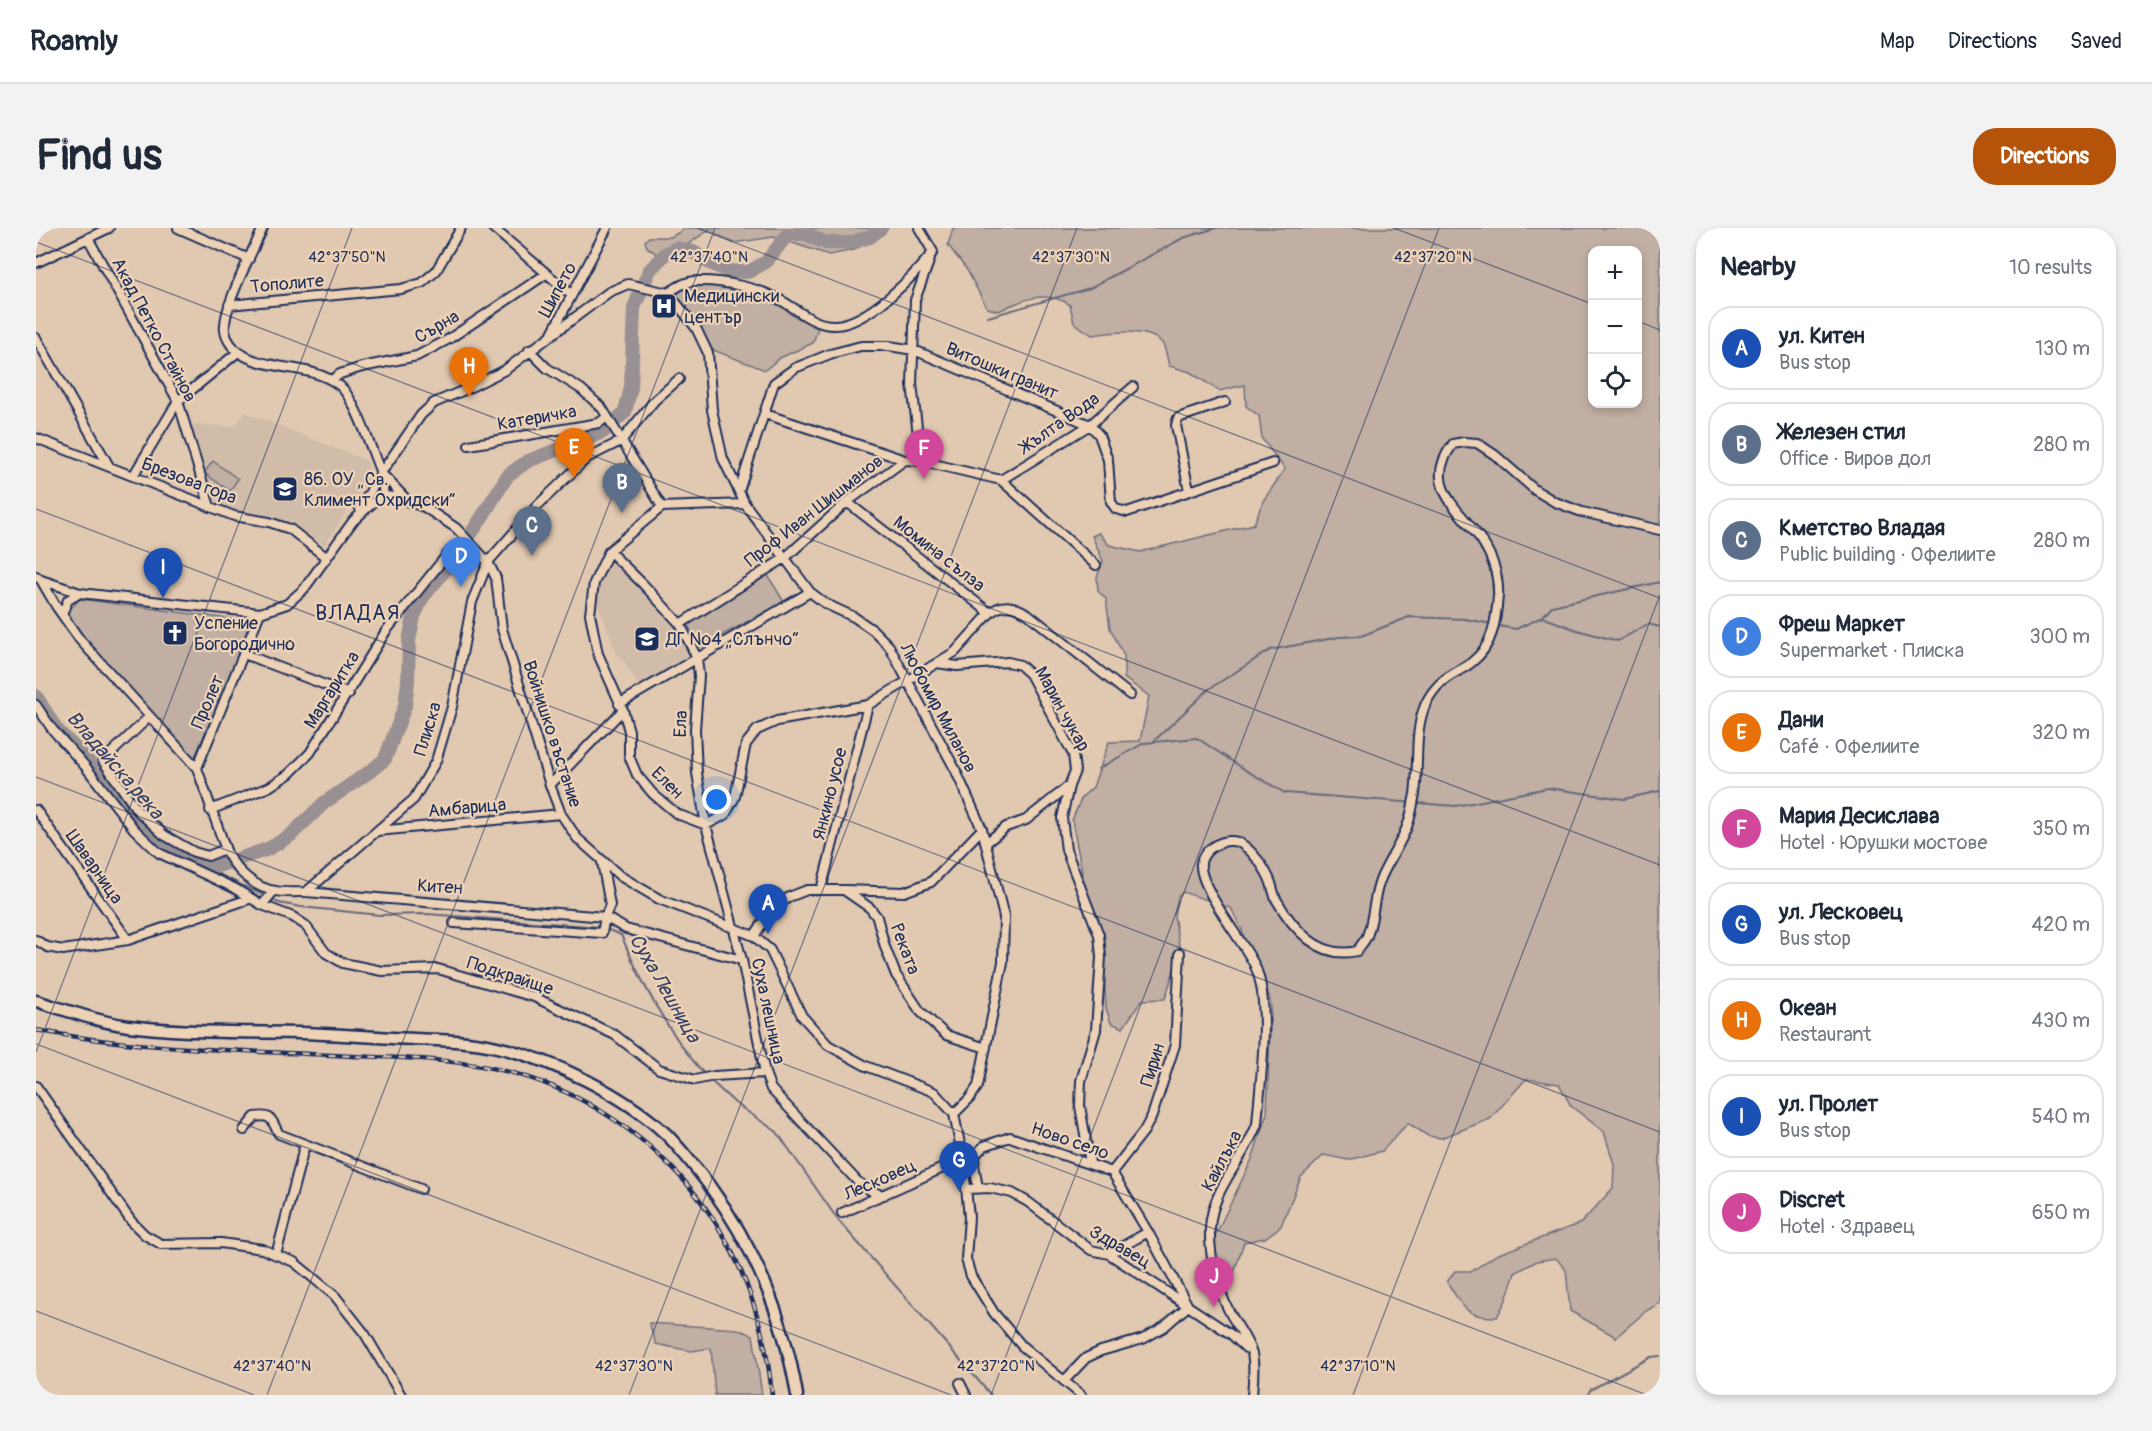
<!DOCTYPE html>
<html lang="en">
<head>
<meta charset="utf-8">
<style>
	body { margin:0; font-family:Pangolin,sans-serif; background:#f2f2f3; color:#1f2937 }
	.controls { position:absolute; right:18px; top:18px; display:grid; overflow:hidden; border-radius:12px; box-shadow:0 3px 9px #0003 }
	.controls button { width:54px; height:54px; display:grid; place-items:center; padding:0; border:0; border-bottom:2px solid #e0e1e3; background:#fff; color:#1f2937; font:30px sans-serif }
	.you { position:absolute; left:681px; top:572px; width:21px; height:21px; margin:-15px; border:4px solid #fff; border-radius:50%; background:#1a73e8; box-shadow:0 0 0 9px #1a73e833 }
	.badge { display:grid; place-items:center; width:39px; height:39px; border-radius:50%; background:#b45309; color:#fff; font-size:20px; font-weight:700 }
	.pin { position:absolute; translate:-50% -50px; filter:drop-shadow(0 2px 3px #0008) }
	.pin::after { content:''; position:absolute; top:32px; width:21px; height:18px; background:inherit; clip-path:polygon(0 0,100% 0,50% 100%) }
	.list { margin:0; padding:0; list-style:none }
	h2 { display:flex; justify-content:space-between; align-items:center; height:78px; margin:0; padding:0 24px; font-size:26px }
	h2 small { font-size:20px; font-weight:400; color:#747a83 }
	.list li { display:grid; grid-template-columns:39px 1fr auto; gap:18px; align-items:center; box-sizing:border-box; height:84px; margin:0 12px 12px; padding:0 12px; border:2px solid #e0e1e3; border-radius:24px }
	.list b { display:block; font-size:22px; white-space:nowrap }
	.list p { margin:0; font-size:20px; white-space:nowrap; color:#747a83 }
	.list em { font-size:20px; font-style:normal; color:#747a83 }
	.icon { flex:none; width:33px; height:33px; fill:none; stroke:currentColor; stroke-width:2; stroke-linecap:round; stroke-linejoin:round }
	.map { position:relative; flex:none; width:1624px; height:1167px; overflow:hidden; border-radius:24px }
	header { display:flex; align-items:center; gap:36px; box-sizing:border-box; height:84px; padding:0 30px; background:#fff; border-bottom:2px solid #e0e1e3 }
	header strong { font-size:28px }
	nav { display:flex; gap:33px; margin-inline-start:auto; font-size:21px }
	.intro { display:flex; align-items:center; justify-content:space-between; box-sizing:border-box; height:144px; padding:0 36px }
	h1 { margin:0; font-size:42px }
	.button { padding:15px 27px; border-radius:24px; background:#b45309; color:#fff; font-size:21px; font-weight:700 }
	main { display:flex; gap:36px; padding:0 36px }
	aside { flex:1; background:#fff; border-radius:24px; box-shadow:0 3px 9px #0003 }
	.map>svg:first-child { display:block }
	.built { fill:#d1bcaa }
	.green { fill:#c0afa2; stroke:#6e6f80; stroke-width:1.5; fill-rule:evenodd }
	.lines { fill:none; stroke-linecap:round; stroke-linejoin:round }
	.stream { stroke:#66697d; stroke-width:2 }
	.river { stroke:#989092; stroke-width:14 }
	.minor-casing { stroke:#1b2f5e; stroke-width:12 }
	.highway-casing { stroke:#1b2f5e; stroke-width:15 }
	.minor { stroke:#eed2b5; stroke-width:8 }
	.highway { stroke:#eed2b5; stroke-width:10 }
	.rail-casing { stroke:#1b2f5e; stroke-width:4.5 }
	.rail { stroke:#eed2b5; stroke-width:2; stroke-dasharray:7; stroke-linecap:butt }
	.ticks { fill:none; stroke:#1b2f5e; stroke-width:1.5; stroke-opacity:0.45 }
	.labels { text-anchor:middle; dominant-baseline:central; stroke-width:4.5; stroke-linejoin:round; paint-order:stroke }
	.street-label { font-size:18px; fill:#1b2f5e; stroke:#eed2b5 }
	.poi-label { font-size:18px; fill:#1b2f5e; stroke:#eed2b5; text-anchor:start }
	.water-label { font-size:20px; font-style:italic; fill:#344268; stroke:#eed2b5 }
	.quarter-label { font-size:21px; letter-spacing:1.5px; fill:#1b2f5e; stroke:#eed2b5 }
	.ticks-label { font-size:15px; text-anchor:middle; fill:#1b2f5e; stroke:#eed2b5; stroke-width:4.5; stroke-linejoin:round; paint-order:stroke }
</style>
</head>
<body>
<header>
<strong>Roamly</strong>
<nav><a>Map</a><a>Directions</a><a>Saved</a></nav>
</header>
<div class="intro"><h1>Find us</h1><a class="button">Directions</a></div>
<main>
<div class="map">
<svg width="1624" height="1167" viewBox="0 0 1624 1167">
	<rect width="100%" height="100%" fill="#e1c8b0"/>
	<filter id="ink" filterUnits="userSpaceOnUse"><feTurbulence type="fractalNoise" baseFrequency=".0167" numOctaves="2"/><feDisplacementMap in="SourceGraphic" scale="12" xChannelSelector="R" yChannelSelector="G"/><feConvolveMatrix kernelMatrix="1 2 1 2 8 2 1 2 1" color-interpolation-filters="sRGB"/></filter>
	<g filter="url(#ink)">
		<!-- built -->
		<path class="built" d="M209,184L331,233L335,246L288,318L254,293L199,284L177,276L153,196L198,199Z
			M575,334H579L589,339L639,397L655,427V430L604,460L589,435L581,426L557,363Z"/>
		<!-- green -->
		<path class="green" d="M648,0H852L849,4L818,22L793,27L738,9L697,15L673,2L629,32L611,19L609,13L613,9H635L647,2Z
			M917,0H1624V1075L1610,1083L1580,1109L1534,1083L1530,1042L1520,1030L1501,1033L1479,1045L1470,1072L1461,1089C1428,1090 1427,1078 1411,1054L1419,1043H1436L1460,1027L1545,995L1577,960L1578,936L1568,904L1535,878L1523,856L1490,851L1454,891L1405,910L1392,908L1372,895L1346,923L1312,932L1288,927L1265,949L1245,998L1229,1010L1208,1014L1195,1054L1183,1056L1176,1014L1216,931L1231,885L1235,776L1231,761L1215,736L1206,702L1195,680L1147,664L1142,669L1138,687L1144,723L1129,771L1106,772L1087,800L1075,795L1070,780L1066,709L1050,664L1036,592L1046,569L1057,559L1073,514L1104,513L1113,468L1088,450V428L1074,400L1070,371L1062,363L1061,349L1067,333L1056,308L1063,305L1073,317L1104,324L1218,296L1227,273L1249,241L1226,211L1223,188L1210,178L1209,157L1183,163L1154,144L1133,138C1131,131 1130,120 1126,115C1112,99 1075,104 1056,107L1038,95L1034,77C1011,61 985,72 963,83L951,80L931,42L912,17ZM1556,22H1602V176H1556Z
			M645,56L702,57L756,79L754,86L782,100L777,115L744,130L729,142L669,119L632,65Z
			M177,233L202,251L194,263L168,245Z
			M731,346L748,374L664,419L652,397Z
			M44,371L209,393L213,404L157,533L35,394L31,387L34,381Z
			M613,1095L701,1101L717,1107L726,1167H679L675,1120L655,1123L620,1116Z"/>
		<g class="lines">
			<!-- stream -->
			<path class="stream" d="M952,89L1054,60L1147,10L1180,0
				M1506,389L1516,378L1624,354
				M1462,398L1480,401L1506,389L1541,402L1582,413L1612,396L1624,399
				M1118,513L1173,461L1234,422L1303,409L1325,408L1373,389L1429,391L1456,396
				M1062,541L1108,515L1161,510L1211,543L1249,565L1420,578L1512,560L1588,571L1624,563
				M172,641L229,668
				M234,671L243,675L265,679L344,687L391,686L565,699
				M570,701L585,707C606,757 633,806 669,847
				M673,851L699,875L741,904L802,992L955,1167
				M1552,1167L1554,1162L1615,1129L1624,1128"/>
			<!-- river -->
			<path class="river" d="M0,468L20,501L53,534L102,598L134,624L172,641L232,621L255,607L288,575L336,542L349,531L369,478L372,453L373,413L378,388L387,369L413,337L441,297L472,247L492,233L567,204L589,184L595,159L598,80L613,43L630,25L641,20L657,24L674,35L692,43L712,44L730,34L752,6H770L790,15H814L834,9L845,0"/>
			<!-- minor casing -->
			<g class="minor-casing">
				<path id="minor" d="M142,0L213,31
					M227,0C217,23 186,80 189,103C190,111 197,121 204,125C217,134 233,136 248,139C267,142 288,145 304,158C320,172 336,224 345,245
					M457,0L536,67
					M883,0L897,24
					M52,10L142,173L174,279
					M0,35L73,0
					M632,65C641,59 650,53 661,53C687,52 723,60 746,73C763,82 778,98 799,97C832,96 878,48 897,24
					M193,77L365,61L386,55L400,43L425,0
					M516,105L571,0
					M0,110L73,238
					M493,122L511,140L545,161L566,180L626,279
					M296,152L304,146L326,139L381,128L413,111L510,46
					M729,186L869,232L885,233L965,252L1060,337
					M0,210L198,288L233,294L254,301L291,330
					M433,217L563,195L571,189
					M885,233L876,156L879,72L894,31
					M97,248L142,173L202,124
					M965,252L1054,197L1097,159
					M703,263L738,155L759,140L794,126L825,118H853L878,122L1054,197L1063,207L1072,232L1075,274L1080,281L1091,284L1237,235
					M1153,263L1140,197L1142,190L1189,174
					M348,268L345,245L385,187L398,175L433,160L469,142L573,64L592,56L632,65L638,72L660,100L672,125L676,182L687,231L709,276L774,364L790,376L818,389L837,402L853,418L919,541L946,601L968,689L967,734L942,858L934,870L918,886
					M811,274L954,385C967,374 979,378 992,386L1094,467
					M709,276L626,279L573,323L558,355L554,386L562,426L587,482L593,503V528L601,547L617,566L641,586L670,597L689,587L699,569L710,516L721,502L741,493L832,477L919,424L954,385
					M324,281L345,245L370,271
					M573,323L607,356L644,396L661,430L663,448L659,501L661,545L670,597L706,732L729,845L735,861L822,954L837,964L848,967
					M0,348L5,352L44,365L224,385L251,376L268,361L317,293L342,270L348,268L360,269L388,279L420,300L452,334L460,350L466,401L514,557L525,586L541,610L584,648L623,671L718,708L734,722L766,788L792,817L830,838L898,864L918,886L927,931L933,989L930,1031L935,1048L958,1085L986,1118L1045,1167
					M5,352L20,378L44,412L161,540L191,625C200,642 219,661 240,663C249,665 260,664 270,664L569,689L566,705L418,695
					M26,386L32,372L44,365
					M644,396L749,330L811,274L869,232
					M208,426L313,466
					M901,435L921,438L972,434L984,437L994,446L1037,526L1039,543L1033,558L1026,590L1030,622L1063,707L1065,729L1060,802L1045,853L1044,878L1054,935
					M583,476L774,364
					M0,477L16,501L49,538L98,601L123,625L198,660L226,677L257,689L269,697L290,725L307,735L346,743L402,741L498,769L579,807L623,841L659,852L678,848L729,845
					M113,489L67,533L101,582L128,607L158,624L172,628L189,621
					M161,540L224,385
					M514,557L587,482
					M0,582L92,712
					M174,582L233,559L253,546L274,525L350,403L414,323
					M341,603L525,586
					M950,615L970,599L990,592L1033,558
					M566,634L574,677L569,689L590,701L706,732
					M785,662L832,477
					M809,662L868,664L895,654L946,601
					M270,664L378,571L400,533L416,479L436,374L452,334L501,278L551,230L585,213L619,172L643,151
					M226,677L238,663
					M718,708L733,686L753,669L771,662H808L834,680L841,689L849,719L860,747L884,783L910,807L950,820
					M0,712L11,719L27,722L92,712L213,671
					M0,858L95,993L109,1007L125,1016L185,1015L226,1021L258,1034L299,1068L329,1106L365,1167
					M208,902L219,889C238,886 235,893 243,906L385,961
					M1076,944L1108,903L1116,888L1139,817L1144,725
					M942,960L938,937L940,926L948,918L974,909L1076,944L1112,1004L1152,1078L1128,1099L1107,1111L1065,1123L1050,1130L1028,1153
					M930,961L954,960L976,965L992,974L1055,1022L1073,1026L1196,1107L1210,1120
					M806,985L927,931
					M1073,1026L1112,1004
					M240,1027L269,916
					M924,1155L930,1167
					M1216,1167C1217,1154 1219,1139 1216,1126C1212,1112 1201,1098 1194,1085C1181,1060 1173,1028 1174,1000C1176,960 1208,932 1221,896C1224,855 1236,775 1219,738C1208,714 1162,659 1165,635C1167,622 1184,612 1196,613C1210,613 1227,637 1233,650C1236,656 1237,664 1240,671C1257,701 1284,732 1321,723C1324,718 1329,713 1331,708C1338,691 1337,668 1345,650C1353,631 1367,613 1373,593C1376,584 1377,575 1379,566C1383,538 1378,507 1388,480C1393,466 1404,453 1417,446C1423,442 1431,439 1436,434C1457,418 1460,393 1462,368C1463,348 1457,330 1446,313C1423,280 1385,258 1417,216L1428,214L1441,215L1459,227L1499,262L1519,274L1546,284L1624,302"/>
			</g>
			<!-- highway casing -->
			<g class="highway-casing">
				<path id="highway" d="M0,773C33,783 68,796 102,799C156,805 211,804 265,805C295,806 326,808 356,810C389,812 428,811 461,819C517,832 587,866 630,906C645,921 660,940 673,957C720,1021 748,1089 761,1167"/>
			</g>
			<!-- minor -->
			<use href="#minor" class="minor"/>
			<!-- highway -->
			<use href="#highway" class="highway"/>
			<!-- rail casing -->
			<g class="rail-casing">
				<path id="rail" d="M0,802C97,821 196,822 295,827C351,830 410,829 465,842C538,859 602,900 651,956C702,1016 729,1090 736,1167"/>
			</g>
			<!-- rail -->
			<use href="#rail" class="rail"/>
		</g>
	</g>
	<!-- ticks -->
	<path class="ticks" d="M661,0L1624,370M1358,0L1556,76M0,14L1624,637M1602,93L1624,102M0,281L1624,904M0,549L1611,1167M0,816L915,1167M0,824L316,0M0,1083L218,1167M231,1167L679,0M593,1167L1041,0M955,1167L1403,0M1317,1167L1624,367"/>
	<!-- icons -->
	<defs>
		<g id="hospital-square" transform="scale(1.35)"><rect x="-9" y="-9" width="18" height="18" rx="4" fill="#1b2f5e" stroke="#eed2b5"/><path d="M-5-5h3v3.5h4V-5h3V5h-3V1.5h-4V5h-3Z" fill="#fff"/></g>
		<g id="school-square" transform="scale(1.35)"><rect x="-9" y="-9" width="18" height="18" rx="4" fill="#1b2f5e" stroke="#eed2b5"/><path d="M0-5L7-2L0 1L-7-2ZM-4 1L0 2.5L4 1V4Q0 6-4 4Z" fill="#fff"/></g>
		<g id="church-square" transform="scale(1.35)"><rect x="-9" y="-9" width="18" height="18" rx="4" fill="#1b2f5e" stroke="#eed2b5"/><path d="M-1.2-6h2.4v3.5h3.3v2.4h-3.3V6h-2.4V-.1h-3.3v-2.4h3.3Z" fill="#fff"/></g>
	</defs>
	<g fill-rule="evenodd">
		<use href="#hospital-square" x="628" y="78"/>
		<use href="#school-square" x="249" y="261"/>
		<use href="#church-square" x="139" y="405"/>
		<use href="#school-square" x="611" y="411"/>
	</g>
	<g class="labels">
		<!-- street labels -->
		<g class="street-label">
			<text transform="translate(251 56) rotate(-5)">Тополите</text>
			<text transform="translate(522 62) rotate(-62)">Шипето</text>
			<text transform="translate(401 99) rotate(-30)">Сърна</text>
			<text transform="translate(118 102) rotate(62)">Акад Петко Стайнов</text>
			<text transform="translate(966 143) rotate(23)">Витошки гранит</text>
			<text transform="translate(501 190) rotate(-10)">Катеричка</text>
			<text transform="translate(1024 195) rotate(-35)">Жълта Вода</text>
			<text transform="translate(153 253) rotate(21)">Брезова гора</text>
			<text transform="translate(778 283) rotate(-38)">Проф Иван Шишманов</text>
			<text transform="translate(903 326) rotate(38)">Момина сълза</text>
			<text transform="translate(296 462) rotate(-58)">Маргаритка</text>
			<text transform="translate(172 474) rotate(-67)">Пролет</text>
			<text transform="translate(902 480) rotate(62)">Любомир Миланов</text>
			<text transform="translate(1026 481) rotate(61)">Марин чукар</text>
			<text transform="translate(645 496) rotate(-88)">Ела</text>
			<text transform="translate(392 501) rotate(-73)">Плиска</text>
			<text transform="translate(516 506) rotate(72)">Войнишко въстание</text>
			<text transform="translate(631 555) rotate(45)">Елен</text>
			<text transform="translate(794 566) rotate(-76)">Янкино усое</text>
			<text transform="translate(431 580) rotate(-5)">Амбарица</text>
			<text transform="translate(58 639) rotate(55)">Шаварница</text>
			<text transform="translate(404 659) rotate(4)">Китен</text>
			<text transform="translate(869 721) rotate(69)">Реката</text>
			<text transform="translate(474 748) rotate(18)">Подкрайще</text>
			<text transform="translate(732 783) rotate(78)">Суха лешница</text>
			<text transform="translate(1117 837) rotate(-73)">Пирин</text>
			<text transform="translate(1034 913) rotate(19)">Ново село</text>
			<text transform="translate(1186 933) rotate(-62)">Кайлъка</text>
			<text transform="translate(844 952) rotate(-24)">Лесковец</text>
			<text transform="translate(1084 1019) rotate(30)">Здравец</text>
		</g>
		<!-- poi labels -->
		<g class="poi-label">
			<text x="648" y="68">Медицински<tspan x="648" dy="21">център</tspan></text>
			<text x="268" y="251">86. ОУ „Св.<tspan x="268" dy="21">Климент Охридски“</tspan></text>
			<text x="158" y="395">Успение<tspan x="158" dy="21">Богородично</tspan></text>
			<text x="630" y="411">ДГ №4 „Слънчо“</text>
		</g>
		<!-- water labels -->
		<g class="water-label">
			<text transform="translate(79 537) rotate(49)">Владайска река</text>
			<text transform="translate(629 760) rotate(60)">Суха Лешница</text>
		</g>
		<!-- quarter labels -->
		<g class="quarter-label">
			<text x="322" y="385">ВЛАДАЯ</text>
		</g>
	</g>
	<g class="ticks-label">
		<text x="673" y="34">42°37'40"N</text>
		<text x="1035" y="34">42°37'30"N</text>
		<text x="1397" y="34">42°37'20"N</text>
		<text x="311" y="34">42°37'50"N</text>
		<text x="236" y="1143">42°37'40"N</text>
		<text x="598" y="1143">42°37'30"N</text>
		<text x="960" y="1143">42°37'20"N</text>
		<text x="1322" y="1143">42°37'10"N</text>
	</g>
</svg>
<div class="controls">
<button>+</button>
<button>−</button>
<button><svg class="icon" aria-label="locate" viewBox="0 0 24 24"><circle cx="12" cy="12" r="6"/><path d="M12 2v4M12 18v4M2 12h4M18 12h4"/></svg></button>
</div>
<div class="you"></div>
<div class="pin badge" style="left:732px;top:706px;background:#1a4fb4">A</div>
<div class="pin badge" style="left:586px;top:285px;background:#5c6f8a">B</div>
<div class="pin badge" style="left:496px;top:328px;background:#5c6f8a">C</div>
<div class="pin badge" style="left:425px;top:359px;background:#3f7fe0">D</div>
<div class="pin badge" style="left:538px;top:250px;background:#e8710a">E</div>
<div class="pin badge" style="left:888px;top:251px;background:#d1479c">F</div>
<div class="pin badge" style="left:923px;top:963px;background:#1a4fb4">G</div>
<div class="pin badge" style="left:433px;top:169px;background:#e8710a">H</div>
<div class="pin badge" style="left:127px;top:370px;background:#1a4fb4">I</div>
<div class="pin badge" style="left:1178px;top:1079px;background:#d1479c">J</div>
</div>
<aside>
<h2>Nearby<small>10 results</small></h2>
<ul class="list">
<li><span class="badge" style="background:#1a4fb4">A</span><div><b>ул. Китен</b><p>Bus stop</p></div><em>130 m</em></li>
<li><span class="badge" style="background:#5c6f8a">B</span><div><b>Железен стил</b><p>Office · Виров дол</p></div><em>280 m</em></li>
<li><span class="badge" style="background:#5c6f8a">C</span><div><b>Кметство Владая</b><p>Public building · Офелиите</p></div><em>280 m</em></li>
<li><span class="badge" style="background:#3f7fe0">D</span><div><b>Фреш Маркет</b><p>Supermarket · Плиска</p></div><em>300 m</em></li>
<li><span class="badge" style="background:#e8710a">E</span><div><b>Дани</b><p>Café · Офелиите</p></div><em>320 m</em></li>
<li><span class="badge" style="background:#d1479c">F</span><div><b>Мария Десислава</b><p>Hotel · Юрушки мостове</p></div><em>350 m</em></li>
<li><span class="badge" style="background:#1a4fb4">G</span><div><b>ул. Лесковец</b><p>Bus stop</p></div><em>420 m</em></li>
<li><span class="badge" style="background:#e8710a">H</span><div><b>Океан</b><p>Restaurant</p></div><em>430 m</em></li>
<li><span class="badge" style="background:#1a4fb4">I</span><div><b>ул. Пролет</b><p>Bus stop</p></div><em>540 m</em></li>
<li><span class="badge" style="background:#d1479c">J</span><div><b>Discret</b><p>Hotel · Здравец</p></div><em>650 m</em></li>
</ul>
</aside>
</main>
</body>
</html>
